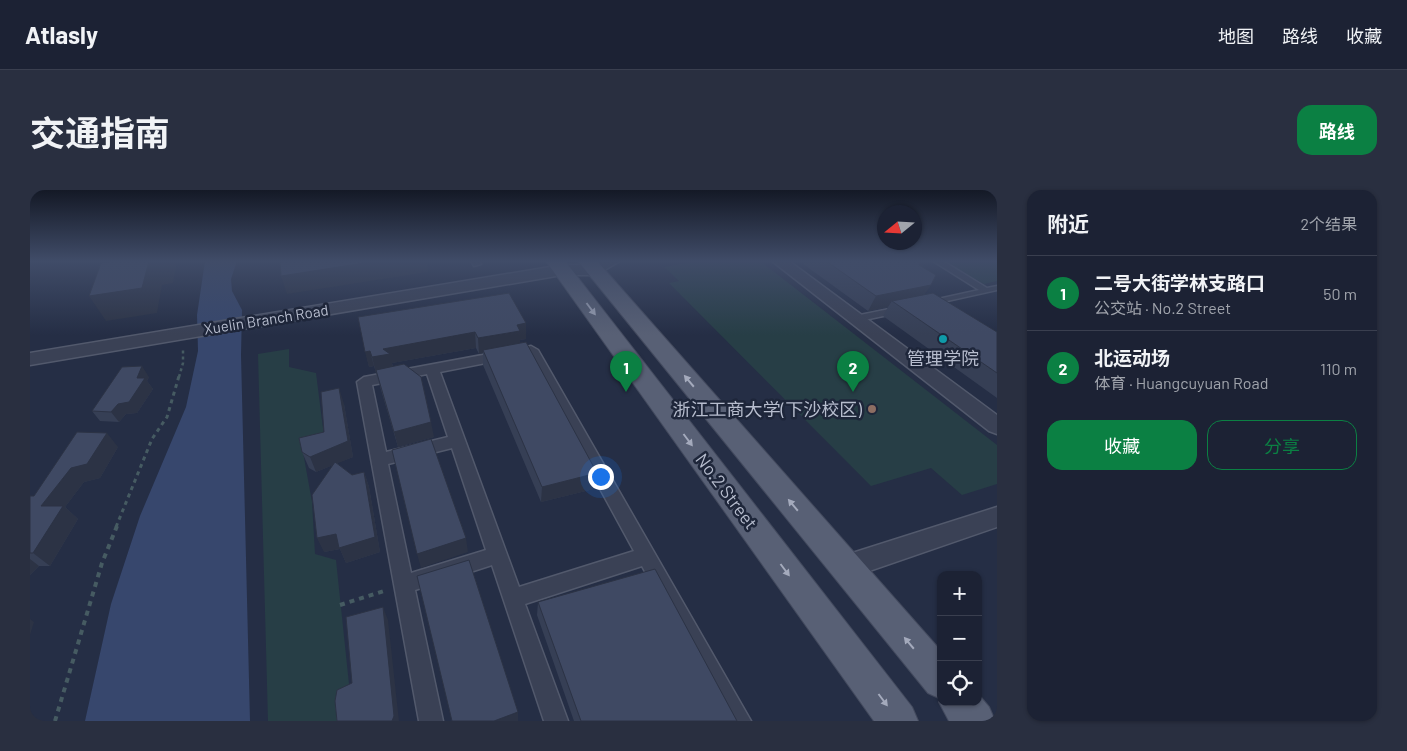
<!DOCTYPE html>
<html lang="zh">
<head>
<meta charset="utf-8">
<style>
	body { margin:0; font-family:Barlow,"Noto Sans SC",sans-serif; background:#292f40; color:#f1f3f6 }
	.controls { position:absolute; right:15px; bottom:15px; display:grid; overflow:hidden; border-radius:10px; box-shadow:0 1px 4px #0004 }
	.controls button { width:45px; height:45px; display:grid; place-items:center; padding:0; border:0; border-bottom:1px solid #3a3f4f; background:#1c2234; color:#f1f3f6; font:25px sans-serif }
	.compass { position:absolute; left:847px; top:15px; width:45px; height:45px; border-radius:50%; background:#1c2234; box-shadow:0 1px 4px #0004; rotate:252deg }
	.you { position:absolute; left:570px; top:286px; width:18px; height:18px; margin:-12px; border:4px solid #fff; border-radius:50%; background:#1a73e8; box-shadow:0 0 0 8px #1a73e833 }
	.badge { display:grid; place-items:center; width:32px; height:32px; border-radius:50%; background:#0b8043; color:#fff; font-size:16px; font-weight:700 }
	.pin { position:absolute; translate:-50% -41px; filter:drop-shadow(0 1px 2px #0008) }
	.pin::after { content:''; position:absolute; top:26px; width:18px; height:15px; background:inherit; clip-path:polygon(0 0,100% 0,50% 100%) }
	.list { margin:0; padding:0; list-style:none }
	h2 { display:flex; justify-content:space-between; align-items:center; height:65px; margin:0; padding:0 20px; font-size:21px }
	h2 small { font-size:16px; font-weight:400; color:#a0a4ac }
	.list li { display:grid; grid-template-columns:32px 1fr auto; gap:15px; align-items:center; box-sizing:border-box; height:75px; padding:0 20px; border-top:1px solid #3a3f4f }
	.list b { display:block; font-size:19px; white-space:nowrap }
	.list p { margin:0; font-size:16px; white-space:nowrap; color:#a0a4ac }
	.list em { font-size:16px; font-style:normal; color:#a0a4ac }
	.actions { display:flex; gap:10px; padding:15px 20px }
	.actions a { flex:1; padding:11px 0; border:1px solid #0b8043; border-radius:15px; text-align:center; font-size:18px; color:#0b8043 }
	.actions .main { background:#0b8043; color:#fff }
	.icon { flex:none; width:28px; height:28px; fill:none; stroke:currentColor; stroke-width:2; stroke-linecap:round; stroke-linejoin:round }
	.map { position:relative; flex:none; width:967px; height:531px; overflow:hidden; border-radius:15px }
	header { display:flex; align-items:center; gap:30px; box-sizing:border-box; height:70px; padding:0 25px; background:#1c2234; border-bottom:1px solid #3a3f4f }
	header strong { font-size:24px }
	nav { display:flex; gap:28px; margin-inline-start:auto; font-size:18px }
	.intro { display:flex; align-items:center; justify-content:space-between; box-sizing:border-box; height:120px; padding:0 30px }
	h1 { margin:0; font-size:35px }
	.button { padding:12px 22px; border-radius:15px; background:#0b8043; color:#fff; font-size:18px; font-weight:700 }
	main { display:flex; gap:30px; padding:0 30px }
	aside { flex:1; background:#1c2234; border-radius:15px; box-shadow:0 1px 4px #0004 }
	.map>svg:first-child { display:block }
	.green { fill:#273e46 }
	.water { fill:#37476d }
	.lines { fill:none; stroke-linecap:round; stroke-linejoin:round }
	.service-casing { stroke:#52596c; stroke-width:3 }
	.pedestrian-casing { stroke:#52596c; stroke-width:3 }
	.minor-casing { stroke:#52596c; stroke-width:3 }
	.primary-casing { stroke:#434a5e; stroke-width:2 }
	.path-far2 { stroke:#465b62; stroke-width:2.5; stroke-dasharray:3 3; stroke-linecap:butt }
	.path-far1 { stroke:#465b62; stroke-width:3; stroke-dasharray:4 4; stroke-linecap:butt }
	.path { stroke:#465b62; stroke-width:4; stroke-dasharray:5 5; stroke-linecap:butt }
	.service { fill:#3a4155; fill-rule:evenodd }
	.pedestrian { fill:#3a4155; fill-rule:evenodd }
	.minor { fill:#3a4155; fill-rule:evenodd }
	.primary { fill:#586075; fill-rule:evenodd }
	.wall { fill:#363f55 }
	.shaded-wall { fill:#2c3345 }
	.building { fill:#3f4963; stroke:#2c3345 }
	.oneway { fill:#a4aabc }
	.culture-dot { fill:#0f9aa8; stroke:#1e263a; stroke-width:2 }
	.education-dot { fill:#8d6e63; stroke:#1e263a; stroke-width:2 }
	.labels { text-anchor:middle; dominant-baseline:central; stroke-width:5; stroke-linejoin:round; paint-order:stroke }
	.far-street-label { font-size:15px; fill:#b7bdce; stroke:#1e263a }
	.poi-label { font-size:18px; fill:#b7bdce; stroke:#1e263a }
	.street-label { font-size:18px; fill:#b7bdce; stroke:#1e263a }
</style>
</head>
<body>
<header>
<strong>Atlasly</strong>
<nav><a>地图</a><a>路线</a><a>收藏</a></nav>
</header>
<div class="intro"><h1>交通指南</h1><a class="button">路线</a></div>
<main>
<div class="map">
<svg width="967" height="531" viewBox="0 0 967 531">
	<rect width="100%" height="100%" fill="#252e45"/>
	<!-- green -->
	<path class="green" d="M666,71H730L967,255V294L932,305L901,278L841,296L639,93L649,91L634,77Z
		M914,71H967V91L954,94Z
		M259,159V177L286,183L295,254L273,262L282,312L285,364L306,370L319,494L306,512L308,531H238L228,164Z"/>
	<!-- water -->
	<path class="water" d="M175,71H207L201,89L202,101L212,120L211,165L220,531H55L81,414L110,326L156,217L168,161L167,125Z"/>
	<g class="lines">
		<!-- service casing -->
		<g class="service-casing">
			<path id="service" d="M441,71H449L451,74L444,76Z
				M903,71H913L957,98L967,96V100L899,115V111L949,100Z
				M869,117L872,118V122L825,132L821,129L825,126Z"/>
		</g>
		<!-- pedestrian casing -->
		<g class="pedestrian-casing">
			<path id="pedestrian" d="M501,156L508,160L721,531H696L612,376L495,414L538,531H514L462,375L385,400L413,531H389L327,192L334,187ZM497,165L604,361L489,397L410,182ZM397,184L418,247L356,262L342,195ZM422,258L456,360L381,383L358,274Z"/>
		</g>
		<!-- minor casing -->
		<g class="minor-casing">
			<path id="minor" d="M571,71H590L566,85H532L0,175V163L532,75H563Z
				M742,71H759L967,225V244L959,241Z
				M967,317V337L816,389L807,385L803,377L807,369L816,365Z"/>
		</g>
		<!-- primary casing -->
		<g class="primary-casing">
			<path id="primary" d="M516,71H535L882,517L888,531H844Z
				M548,71H567L911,461V512H948V504L959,517L965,531H919L909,512L911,509L898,503Z"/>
		</g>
		<!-- path-far2 -->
		<path class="path-far2" d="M149,187L153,173V158"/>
		<!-- path-far1 -->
		<path class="path-far1" d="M86,337L122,249L137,227L149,186"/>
		<!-- path -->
		<path class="path" d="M310,415L357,400
			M25,531L72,373L87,336"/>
		<!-- service -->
		<use href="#service" class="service"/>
		<!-- pedestrian -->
		<use href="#pedestrian" class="pedestrian"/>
		<!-- minor -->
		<use href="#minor" class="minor"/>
		<!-- primary -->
		<use href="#primary" class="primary"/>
	</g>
	<!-- wall -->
	<path class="wall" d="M769,71H897L892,77L894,104L967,142V208L853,126L858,117L838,121Z
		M328,127L496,149L490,150V153L567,283L564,299L511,312L453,175V163L449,164L446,158L362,173L363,177L404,247L368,257L346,183L344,176L339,177Z
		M119,187L117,191L123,199L107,223L96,224L89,232L70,231L62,221Z
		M314,214L323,267L307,273L322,285L334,282L339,297L350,362L316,373L310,359L294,362L303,275L286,282L279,278L272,262L294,242Z
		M88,257L70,288L54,292L35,317L48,329L20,376H9L0,385V306H4Z
		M508,412L707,531H544L507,425Z"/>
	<!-- shaded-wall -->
	<path class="shaded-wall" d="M119,71H147L143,93L132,95L127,123L76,131L59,106Z
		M347,71H397L398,82L257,104L251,86Z
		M892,71H897L880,90L889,75Z
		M901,95L891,110L862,111L858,117L838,121L846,106Z
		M496,133V149L490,150V156L453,160V163L449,164L448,148L487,135Z
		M445,142L446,158L362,173L363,180L346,183L342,167L353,159Z
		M340,161L344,176L339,177L335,162Z
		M112,176L119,187L117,191L123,199L107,223L96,224L89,232L81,222L107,188Z
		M309,198L314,214L323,267L286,282L280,267L318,251Z
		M401,232L404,247L368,257L364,242Z
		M77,243L88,257L70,288L54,292L35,317L48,329L20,376L3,363L11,316L41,278Z
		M334,282L339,297L350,362L316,373L310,359L294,362L287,348Z
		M567,283L564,299L511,312L512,297Z
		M436,348L438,362L391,378L387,364Z
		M0,369L9,376L0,385Z
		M353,417L358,430L369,531H362Z
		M0,429L4,432L0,445Z
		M488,522V531H464Z"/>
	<!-- building -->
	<path class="building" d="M84,71H119L112,98L59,106L71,73Z
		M250,71H347L251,86Z
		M796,71H892L889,75L906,85L901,95L846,106Z
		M479,103L496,133L487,135L490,141L448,148L445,142L353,159L360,164L342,167L340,161L335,162L328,127Z
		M903,103L967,142V183L862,111Z
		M496,152L567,283L512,297L453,160Z
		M374,174L391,187L401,232L364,242L346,180Z
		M112,176L107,188H115L99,212L88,214L81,222L62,221L92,177Z
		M309,198L318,251L280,267L272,262L269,248L294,242L291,202Z
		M47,242L77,243L57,274L41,278L11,316H33L3,363H0V306H4Z
		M401,249L436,348L387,364L362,260Z
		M305,272L322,285L334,282L345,347L309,358L306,344L287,348L282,305Z
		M439,370L488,522L464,531H422L387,386Z
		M625,379L707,531H551L508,412Z
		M353,417L364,526L362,531H307L305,511L307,500L322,493L316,427Z"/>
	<!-- one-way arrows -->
	<defs><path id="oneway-solid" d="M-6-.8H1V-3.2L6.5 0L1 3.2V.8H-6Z" transform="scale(1.25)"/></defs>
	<g class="oneway">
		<use href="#oneway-solid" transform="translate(561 119) rotate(53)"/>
		<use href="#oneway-solid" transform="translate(659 191) rotate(-130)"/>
		<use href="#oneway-solid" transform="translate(658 250) rotate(53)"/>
		<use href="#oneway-solid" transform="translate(763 315) rotate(-130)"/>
		<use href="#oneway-solid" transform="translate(755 380) rotate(53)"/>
		<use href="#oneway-solid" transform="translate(879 453) rotate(-130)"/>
		<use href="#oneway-solid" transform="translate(853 510) rotate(53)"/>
	</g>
	<!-- sky -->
	<linearGradient id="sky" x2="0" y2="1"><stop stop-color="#141926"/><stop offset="0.49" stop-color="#404c68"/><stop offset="1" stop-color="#404c68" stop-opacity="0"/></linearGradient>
	<rect width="967" height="145" fill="url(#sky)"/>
	<!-- markers -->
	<circle class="culture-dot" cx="913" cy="149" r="5"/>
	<circle class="education-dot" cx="842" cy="219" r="5"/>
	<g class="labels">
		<!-- far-street labels -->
		<g class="far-street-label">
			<text transform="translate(236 129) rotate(-9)">Xuelin Branch Road</text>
		</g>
		<!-- poi labels -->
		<g class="poi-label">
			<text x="913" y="168">管理学院</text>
			<text x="832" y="219" text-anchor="end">浙江工商大学(下沙校区)</text>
		</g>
		<!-- street labels -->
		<g class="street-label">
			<text transform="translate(697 301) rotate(53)">No.2 Street</text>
		</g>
	</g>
</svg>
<div class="controls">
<button>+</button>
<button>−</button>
<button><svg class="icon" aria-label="locate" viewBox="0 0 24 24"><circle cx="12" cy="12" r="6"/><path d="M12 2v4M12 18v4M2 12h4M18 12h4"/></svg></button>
</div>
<svg class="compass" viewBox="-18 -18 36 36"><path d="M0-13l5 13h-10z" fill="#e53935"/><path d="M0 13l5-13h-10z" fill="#a0a4ac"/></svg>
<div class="you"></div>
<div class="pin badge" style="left:596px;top:202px">1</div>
<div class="pin badge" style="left:823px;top:202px">2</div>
</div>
<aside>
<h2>附近<small>2个结果</small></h2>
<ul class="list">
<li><span class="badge">1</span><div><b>二号大街学林支路口</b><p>公交站 · No.2 Street</p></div><em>50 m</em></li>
<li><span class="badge">2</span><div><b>北运动场</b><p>体育 · Huangcuyuan Road</p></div><em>110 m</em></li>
</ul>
<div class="actions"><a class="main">收藏</a><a>分享</a></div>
</aside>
</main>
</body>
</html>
